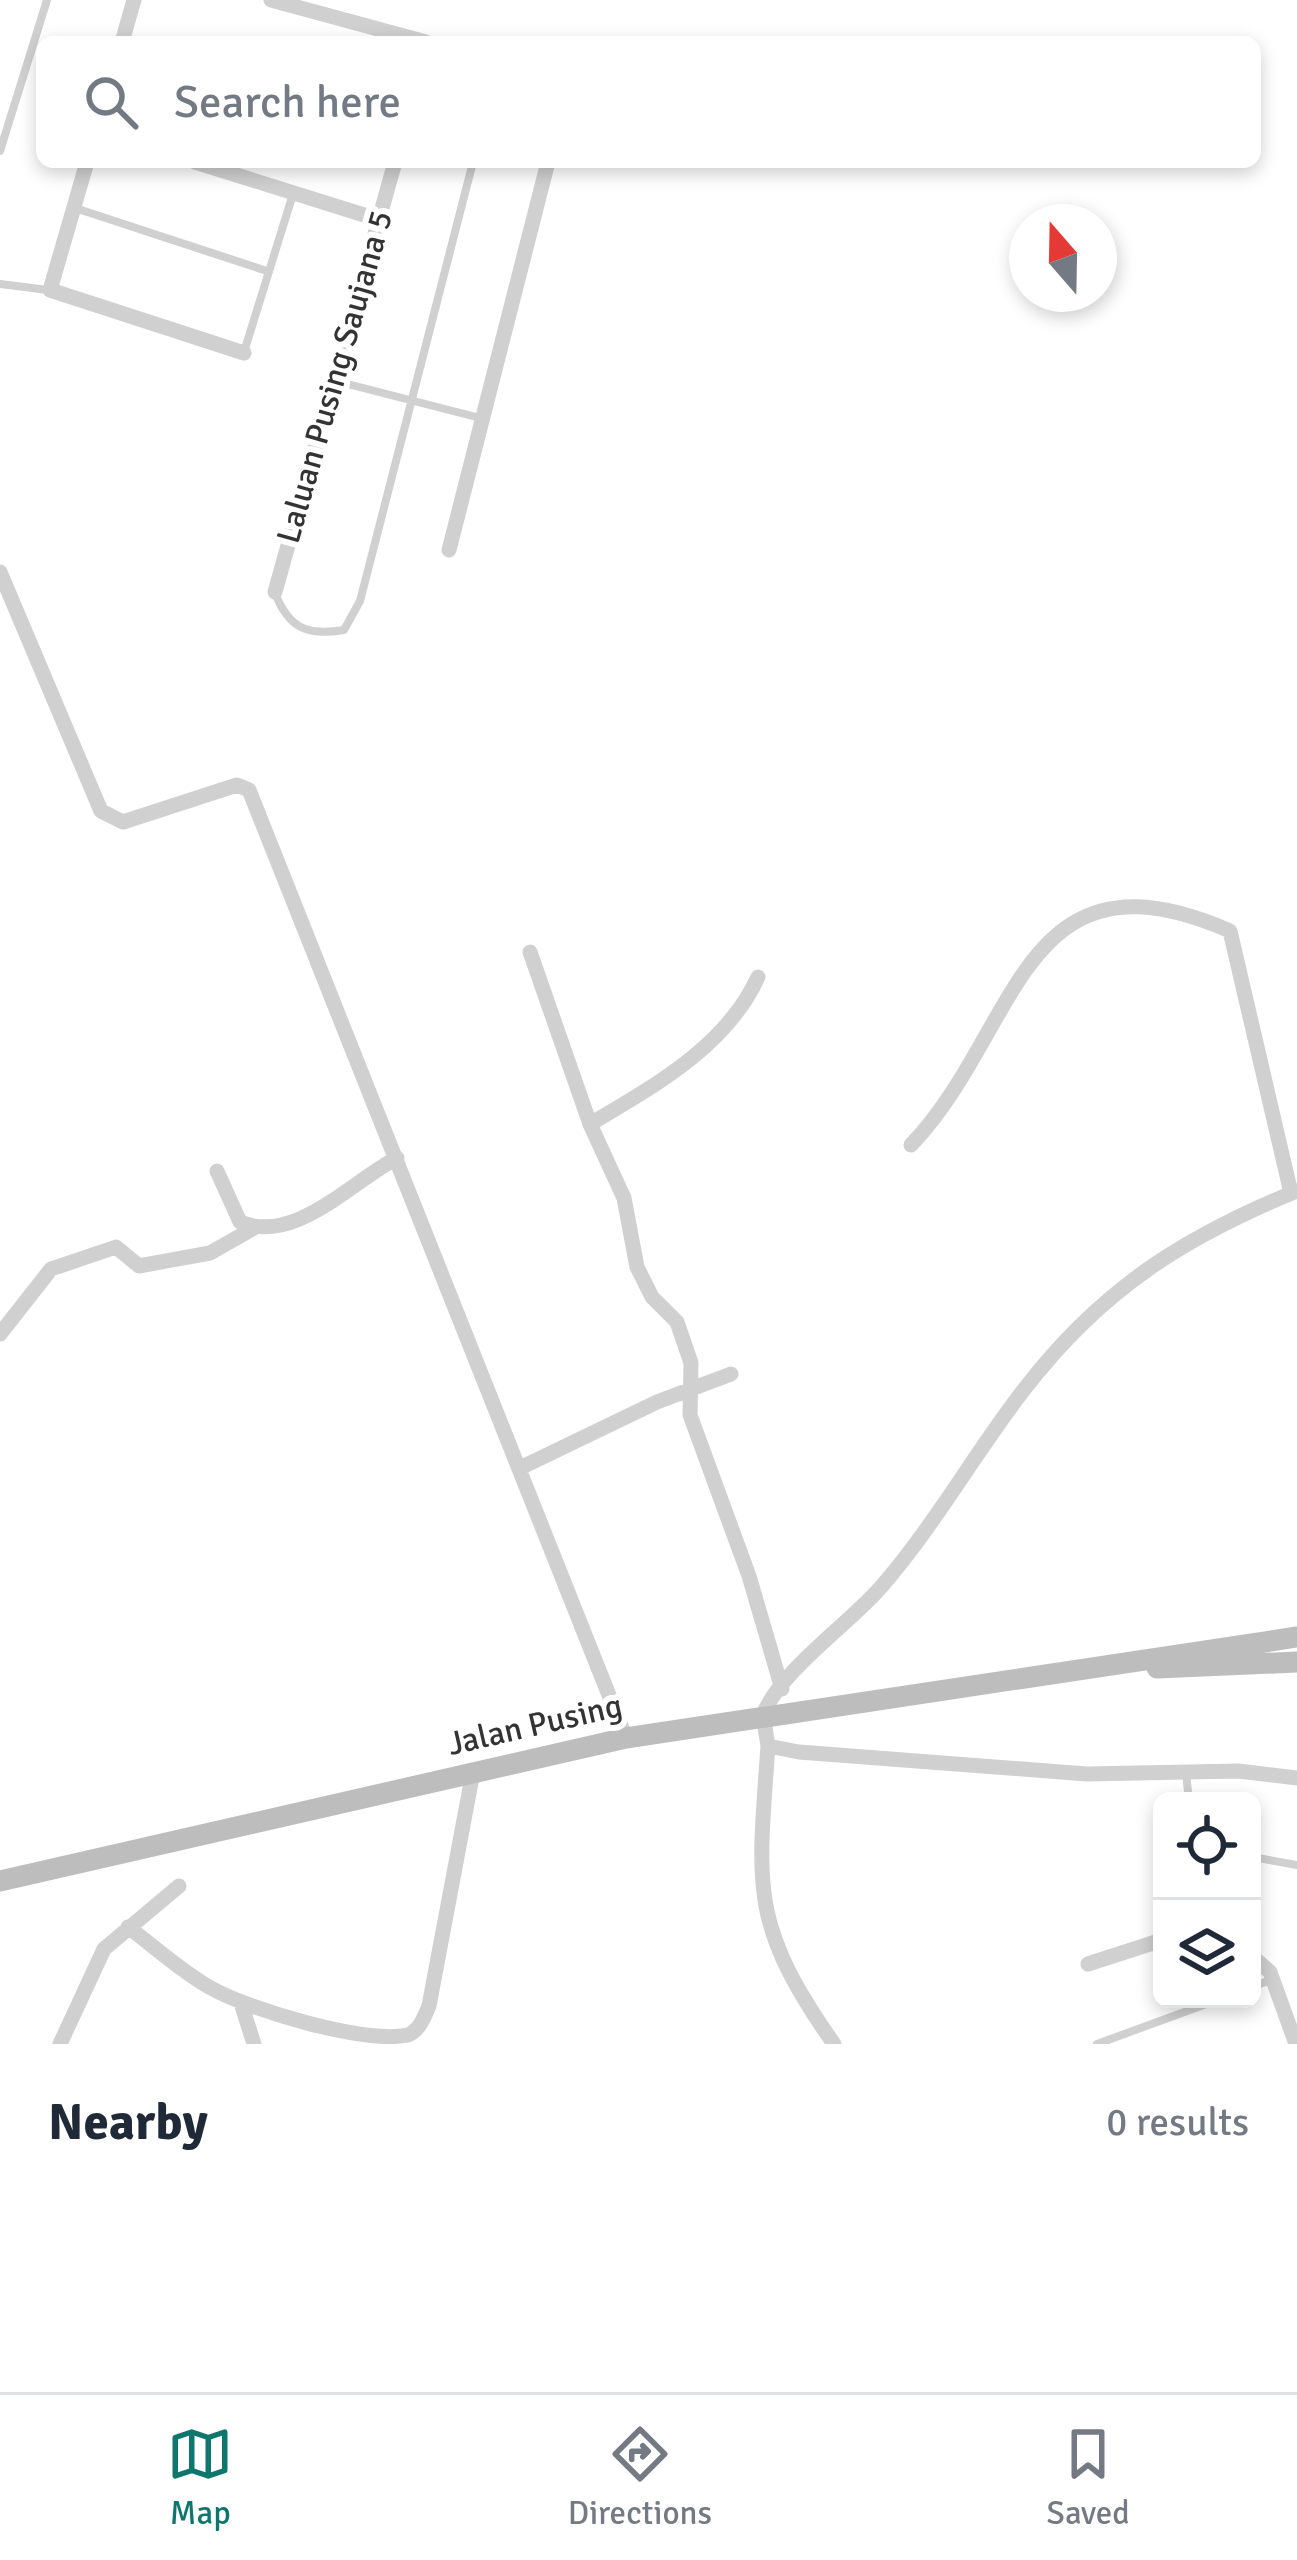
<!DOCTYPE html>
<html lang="en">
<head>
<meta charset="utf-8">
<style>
	body { margin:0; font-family:Signika,sans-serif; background:#f2f2f3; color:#1f2937 }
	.controls { position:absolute; right:36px; bottom:36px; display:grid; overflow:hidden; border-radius:18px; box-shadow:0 6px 18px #0003 }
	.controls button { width:108px; height:108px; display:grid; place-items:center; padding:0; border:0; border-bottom:3px solid #e0e1e3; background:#fff; color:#1f2937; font:60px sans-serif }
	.compass { position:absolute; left:1009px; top:204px; width:108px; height:108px; border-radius:50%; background:#fff; box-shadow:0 6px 18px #0003; rotate:340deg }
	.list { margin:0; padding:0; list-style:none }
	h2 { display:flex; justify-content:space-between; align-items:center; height:156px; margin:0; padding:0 48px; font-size:51px }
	h2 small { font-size:39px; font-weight:400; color:#747a83 }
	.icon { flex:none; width:66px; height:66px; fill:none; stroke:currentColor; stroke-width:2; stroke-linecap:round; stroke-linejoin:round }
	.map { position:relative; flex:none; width:1297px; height:2044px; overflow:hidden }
	.search { position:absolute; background:#fff; box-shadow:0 6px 18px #0003; left:36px; right:36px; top:36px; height:132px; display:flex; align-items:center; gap:30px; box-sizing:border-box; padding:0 42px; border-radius:18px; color:#747a83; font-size:45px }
	.sheet { height:348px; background:#fff }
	nav { display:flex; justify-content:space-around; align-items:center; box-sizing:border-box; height:168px; border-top:3px solid #e0e1e3; background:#fff; font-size:33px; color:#747a83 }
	nav a { display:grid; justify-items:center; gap:6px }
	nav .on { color:#0f766e }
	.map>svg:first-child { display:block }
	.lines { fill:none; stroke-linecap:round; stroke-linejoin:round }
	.service { stroke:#d0d0d0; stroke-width:8 }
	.minor { stroke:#d0d0d0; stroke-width:15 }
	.secondary { stroke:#bdbdbd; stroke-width:21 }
	.labels { text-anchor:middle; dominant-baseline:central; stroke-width:12; stroke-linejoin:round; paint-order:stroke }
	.street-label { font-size:33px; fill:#333; stroke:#fff }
</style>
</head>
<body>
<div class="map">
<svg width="1297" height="2044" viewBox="0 0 1297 2044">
	<rect width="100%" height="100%" fill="#fff"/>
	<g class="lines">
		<!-- service -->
		<path class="service" d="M0,151L47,0
			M75,208L267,271
			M0,284L48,290
			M244,352L293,194
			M336,381L484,419
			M275,593C289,629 308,636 344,630L360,601L473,162
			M1186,1773L1189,1801
			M1252,1857L1297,1865
			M1252,1987L1273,1979
			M1097,2044L1220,1999"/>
		<!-- minor -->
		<path class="minor" d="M271,0L426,42
			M122,42L134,0
			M87,162L50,290L244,353
			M195,162L380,220
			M449,550L548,162
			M0,572L101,811L123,822L237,785L249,790L626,1738
			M275,592L395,162
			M530,952L590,1124
			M758,977C726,1047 654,1086 590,1124L624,1198L637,1267L652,1297L677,1322L691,1363L690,1415L749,1576L782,1689
			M911,1145C1021,1030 1020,839 1230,931L1291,1193
			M217,1171L240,1222C295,1245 352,1181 397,1158
			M1297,1191C1184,1237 1102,1289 1026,1387C976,1451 935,1525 881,1587C849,1624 780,1671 763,1715L768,1746L799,1752L1087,1774L1238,1771L1297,1778
			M0,1334L51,1269L116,1247L139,1266L210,1253L254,1228
			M520,1468L657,1402L731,1374
			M768,1746C758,1887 749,1923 834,2044
			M128,1927C155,1947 182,1972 211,1988C250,2010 364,2044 408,2035C420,2030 424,2017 429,2006L473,1772
			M1252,1956L1270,1972L1296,2044
			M1088,1964L1162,1940
			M241,2003L254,2044
			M60,2044L104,1949L179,1886"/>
		<!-- secondary -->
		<path class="secondary" d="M1157,1668L1297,1662
			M0,1881L626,1738L1297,1637"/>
	</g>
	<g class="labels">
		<!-- street labels -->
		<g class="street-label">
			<text transform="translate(335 377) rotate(-74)">Laluan Pusing Saujana 5</text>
			<text transform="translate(535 1725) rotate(-13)">Jalan Pusing</text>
		</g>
	</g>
</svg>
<div class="controls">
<button><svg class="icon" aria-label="locate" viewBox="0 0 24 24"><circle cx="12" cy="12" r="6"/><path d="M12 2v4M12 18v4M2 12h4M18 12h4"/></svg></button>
<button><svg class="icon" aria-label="layers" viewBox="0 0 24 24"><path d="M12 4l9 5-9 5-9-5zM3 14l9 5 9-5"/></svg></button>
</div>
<svg class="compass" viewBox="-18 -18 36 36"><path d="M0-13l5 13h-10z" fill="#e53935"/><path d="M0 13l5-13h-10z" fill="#747a83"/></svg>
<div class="search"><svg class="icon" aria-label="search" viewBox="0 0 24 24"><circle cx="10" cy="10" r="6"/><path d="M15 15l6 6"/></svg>Search here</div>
</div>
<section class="sheet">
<h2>Nearby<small>0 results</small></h2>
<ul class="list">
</ul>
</section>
<nav>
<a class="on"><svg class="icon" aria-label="map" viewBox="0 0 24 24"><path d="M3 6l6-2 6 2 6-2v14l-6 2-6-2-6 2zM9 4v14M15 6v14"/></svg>Map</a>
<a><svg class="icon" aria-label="directions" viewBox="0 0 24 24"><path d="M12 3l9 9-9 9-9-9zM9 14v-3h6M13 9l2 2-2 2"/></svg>Directions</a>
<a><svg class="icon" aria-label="saved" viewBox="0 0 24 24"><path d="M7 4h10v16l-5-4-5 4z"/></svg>Saved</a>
</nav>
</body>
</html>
